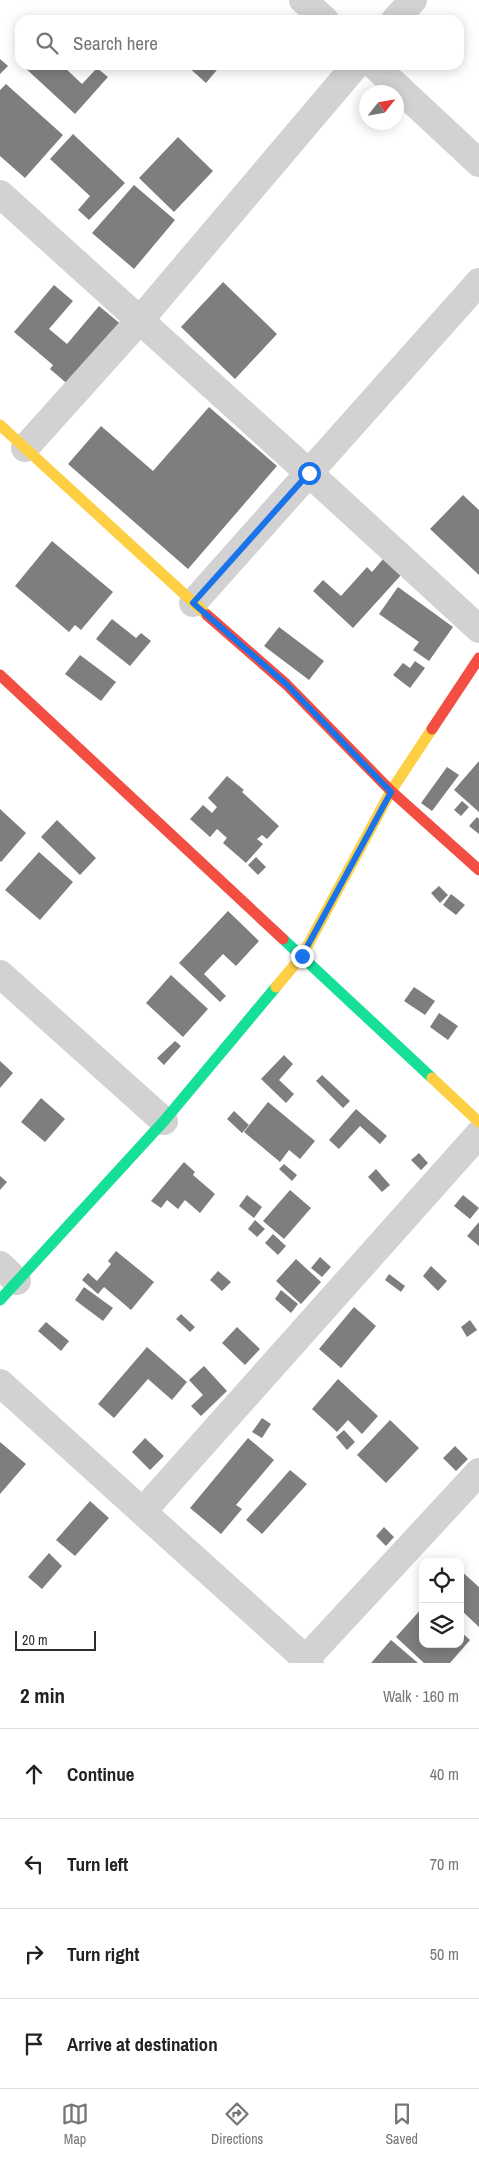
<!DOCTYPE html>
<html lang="en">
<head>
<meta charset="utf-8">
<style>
	body { margin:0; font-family:"Archivo Narrow",sans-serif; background:#f2f2f2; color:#222 }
	.controls { position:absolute; right:15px; bottom:15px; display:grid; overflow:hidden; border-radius:10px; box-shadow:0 2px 12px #0003 }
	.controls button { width:45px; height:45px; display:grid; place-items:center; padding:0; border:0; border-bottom:1px solid #e0e0e0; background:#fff; color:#222; font:25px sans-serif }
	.compass { position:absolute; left:359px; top:85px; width:45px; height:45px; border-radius:50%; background:#fff; box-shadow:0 2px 12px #0003; rotate:59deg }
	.scale { position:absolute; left:15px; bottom:12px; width:81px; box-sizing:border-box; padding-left:5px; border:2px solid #2d2d2d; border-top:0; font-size:14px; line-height:18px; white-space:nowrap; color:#2d2d2d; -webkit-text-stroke:4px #fff; paint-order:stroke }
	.stop { position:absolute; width:15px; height:15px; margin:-11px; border:4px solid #1a73e8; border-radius:50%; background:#fff }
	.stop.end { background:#1a73e8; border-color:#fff; box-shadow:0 1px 5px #0008 }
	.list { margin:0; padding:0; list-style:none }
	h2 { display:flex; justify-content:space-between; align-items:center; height:65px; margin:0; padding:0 20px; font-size:21px }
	h2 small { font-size:16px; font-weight:400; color:#767676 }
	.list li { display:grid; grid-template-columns:32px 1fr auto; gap:15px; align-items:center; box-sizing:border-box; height:90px; padding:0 20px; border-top:1px solid #e0e0e0 }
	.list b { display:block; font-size:19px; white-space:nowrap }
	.list em { font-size:16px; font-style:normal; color:#767676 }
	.icon { flex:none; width:28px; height:28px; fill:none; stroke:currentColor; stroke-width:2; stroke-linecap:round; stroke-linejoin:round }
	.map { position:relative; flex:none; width:479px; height:1663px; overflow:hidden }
	.search { position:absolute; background:#fff; box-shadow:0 2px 12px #0003; left:15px; right:15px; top:15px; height:55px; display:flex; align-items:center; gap:12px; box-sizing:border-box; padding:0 18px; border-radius:15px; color:#767676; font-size:19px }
	.sheet { height:425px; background:#fff }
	nav { display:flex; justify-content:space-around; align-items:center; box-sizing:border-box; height:70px; border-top:1px solid #e0e0e0; background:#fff; font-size:14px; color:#767676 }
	nav a { display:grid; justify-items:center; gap:2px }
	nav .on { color:#767676 }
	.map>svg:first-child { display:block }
	.building { fill:#7e7e7e }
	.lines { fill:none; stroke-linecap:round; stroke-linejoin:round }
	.street { stroke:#d2d2d2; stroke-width:28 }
	.fast { stroke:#16e098; stroke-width:11 }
	.slow { stroke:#ffcf43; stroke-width:11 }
	.jam { stroke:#f24e42; stroke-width:11 }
	.route { stroke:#1a73e8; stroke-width:6 }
</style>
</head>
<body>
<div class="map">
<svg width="479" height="1663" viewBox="0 0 479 1663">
	<rect width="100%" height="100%" fill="#fff"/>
	<!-- building -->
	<path class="building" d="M0,59L8,66L0,74Z
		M22,65H62L82,84L97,68L108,77L75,114Z
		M186,65H221L206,83Z
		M6,84L63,135L25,178L0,156V90Z
		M73,134L125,183L89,220L78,210L90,196L50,159Z
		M178,137L213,171L174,212L139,178Z
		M134,185L175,220L134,269L92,233Z
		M223,282L277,334L235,379L181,327Z
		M54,285L73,301L49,329L67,344L99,306L123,326L71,387L50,369L53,365L14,332Z
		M209,407L277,466L188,569L68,464L101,426L153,471Z
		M463,495L479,510V575L430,529Z
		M52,541L113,592L81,630L75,625L69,632L15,586Z
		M384,558L402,574L353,628L313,591L323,580L341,596L367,567L372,572Z
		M398,587L453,627L429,661L413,650L419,642L379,614Z
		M112,619L136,638L141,633L151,641L130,666L96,639Z
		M279,627L324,661L309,680L264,646Z
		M80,655L116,682L101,701L65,674Z
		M415,661L425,668L410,688L393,675L403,663L410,668Z
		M479,761V812L454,790Z
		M447,767L459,775L432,811L421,803Z
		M227,776L244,790L242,792L279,826L267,839L262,835L257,839L263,844L246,863L223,843L227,838L217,829L210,837L190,819L203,805L212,813L217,807L208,798Z
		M462,801L469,807L461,816L454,810Z
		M0,809L26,833L1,862L0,861Z
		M477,817L479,819V834L469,826Z
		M57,820L96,858L80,875L41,837Z
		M39,852L73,882L40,920L5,890Z
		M256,857L266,867L258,875L248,865Z
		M439,886L448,895L440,903L431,893Z
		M451,894L465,905L456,915L443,905Z
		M228,911L259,941L236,966L223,954L204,974L226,996L220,1002L179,963Z
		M171,975L208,1009L183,1037L146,1003Z
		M414,987L435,1001L425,1015L404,1001Z
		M439,1013L458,1026L448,1040L430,1027Z
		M175,1041L181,1046L164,1065L157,1058Z
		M284,1055L293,1064L279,1080L294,1094L286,1103L261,1079Z
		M0,1061L13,1073L0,1088Z
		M322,1075L350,1101L343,1108L316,1081Z
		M41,1098L65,1119L45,1142L21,1122Z
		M268,1102L315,1141L300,1159L289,1150L280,1162L244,1132Z
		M356,1109L387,1136L380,1144L360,1126L339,1149L329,1140Z
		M234,1111L249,1125L242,1133L227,1119Z
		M419,1153L428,1163L421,1170L411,1160Z
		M184,1162L195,1172L193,1175L215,1194L200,1213L185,1200L178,1209L167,1200L161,1208L151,1201Z
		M284,1164L297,1175L292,1181L279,1169Z
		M376,1169L390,1185L382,1192L368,1177Z
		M0,1176L7,1182L0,1190Z
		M290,1190L311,1208L284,1239L263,1221Z
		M247,1195L262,1207L254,1218L239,1206Z
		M463,1195L479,1208L470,1219L454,1206Z
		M255,1220L265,1229L257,1237L248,1229Z
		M479,1222V1246L467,1236Z
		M273,1234L286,1246L278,1255L265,1243Z
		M116,1251L154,1282L131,1310L104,1287L98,1294L82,1280L88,1273L97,1281L111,1264L108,1261Z
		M320,1257L331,1267L322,1277L311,1268Z
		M296,1259L321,1282L301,1304L276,1281Z
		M431,1266L447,1281L438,1291L423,1276Z
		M218,1271L231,1282L222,1291L210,1280Z
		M389,1274L405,1286L401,1292L385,1280Z
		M84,1287L113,1308L103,1321L75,1300Z
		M281,1290L298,1304L291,1313L275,1299Z
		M354,1307L376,1326L341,1368L319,1349Z
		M181,1314L195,1327L190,1332L176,1319Z
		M470,1320L477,1330L467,1337L461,1327Z
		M46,1322L69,1341L61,1351L38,1331Z
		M237,1327L260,1349L245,1365L222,1343Z
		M147,1347L187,1382L172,1400L148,1379L114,1418L98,1404Z
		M204,1366L227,1391L201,1416L191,1406L203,1395L189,1380Z
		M338,1379L378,1416L362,1434L348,1420L337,1432L312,1409Z
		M262,1418L271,1424L262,1438L252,1432Z
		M390,1420L419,1448L386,1483L357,1455Z
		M344,1430L355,1442L347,1450L336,1437Z
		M145,1438L164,1456L150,1470L132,1452Z
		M248,1438L274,1460L236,1505L242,1509L221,1534L190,1508Z
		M0,1442L26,1464L0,1494Z
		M455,1446L468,1459L456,1471L443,1458Z
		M290,1470L307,1484L262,1534L246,1520Z
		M90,1501L109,1518L75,1556L56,1540Z
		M384,1527L394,1537L386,1546L376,1536Z
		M49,1553L62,1566L42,1589L28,1577Z
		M460,1570L479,1587V1627L460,1609Z
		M423,1607V1644H460V1631L470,1640L450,1663H424L396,1637Z
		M391,1640L418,1663H371Z"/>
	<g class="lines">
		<!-- street -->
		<path class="street" d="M303,0L325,20
			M395,20L413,0
			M374,65L479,163
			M0,194L309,473L479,629
			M25,448L140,320L356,65
			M193,603L479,282
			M0,974L164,1121
			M0,1265L17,1281
			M0,1383L310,1663
			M143,1511L479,1134
			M302,1663L479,1472"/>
		<!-- fast -->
		<path class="fast" d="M283,939L432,1078
			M0,1300L164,1121L276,987"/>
		<!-- slow -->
		<path class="slow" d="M0,425L207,615
			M276,987L302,956L391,791L432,729
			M432,1078L479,1122"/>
		<!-- jam -->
		<path class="jam" d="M207,615L286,684L391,791L479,870
			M0,675L283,939
			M432,729L479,658"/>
	</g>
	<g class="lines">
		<!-- route -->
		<path class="route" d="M302,956L391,792L286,684L193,603L309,473"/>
	</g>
</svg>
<div class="controls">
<button><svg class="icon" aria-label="locate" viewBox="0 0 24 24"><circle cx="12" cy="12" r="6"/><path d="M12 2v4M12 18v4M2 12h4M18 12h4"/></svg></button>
<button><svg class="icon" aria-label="layers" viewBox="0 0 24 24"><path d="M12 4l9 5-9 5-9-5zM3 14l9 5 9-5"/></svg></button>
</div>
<svg class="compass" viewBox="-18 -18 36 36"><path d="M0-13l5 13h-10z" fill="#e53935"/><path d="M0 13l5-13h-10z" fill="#767676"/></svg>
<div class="scale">20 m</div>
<div class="stop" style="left:309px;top:473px"></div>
<div class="stop end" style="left:302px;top:956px"></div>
<div class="search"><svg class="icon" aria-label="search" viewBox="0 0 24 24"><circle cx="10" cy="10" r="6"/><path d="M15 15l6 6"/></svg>Search here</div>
</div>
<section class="sheet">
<h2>2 min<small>Walk · 160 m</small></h2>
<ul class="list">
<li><svg class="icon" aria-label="ahead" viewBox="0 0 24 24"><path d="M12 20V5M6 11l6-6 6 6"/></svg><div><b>Continue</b></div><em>40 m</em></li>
<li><svg class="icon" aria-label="left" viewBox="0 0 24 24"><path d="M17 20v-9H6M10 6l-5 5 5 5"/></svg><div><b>Turn left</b></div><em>70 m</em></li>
<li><svg class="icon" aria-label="right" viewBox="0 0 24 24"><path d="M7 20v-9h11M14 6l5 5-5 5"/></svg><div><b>Turn right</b></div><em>50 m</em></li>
<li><svg class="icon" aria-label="arrive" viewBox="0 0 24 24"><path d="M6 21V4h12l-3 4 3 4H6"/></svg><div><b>Arrive at destination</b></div></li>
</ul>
</section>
<nav>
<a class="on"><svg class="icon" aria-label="map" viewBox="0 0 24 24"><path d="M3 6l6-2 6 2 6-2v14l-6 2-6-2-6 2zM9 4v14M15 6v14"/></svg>Map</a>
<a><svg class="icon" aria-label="directions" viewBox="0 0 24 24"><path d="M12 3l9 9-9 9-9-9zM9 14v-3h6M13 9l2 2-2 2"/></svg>Directions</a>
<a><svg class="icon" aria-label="saved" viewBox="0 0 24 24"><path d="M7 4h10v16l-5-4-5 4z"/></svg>Saved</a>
</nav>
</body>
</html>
